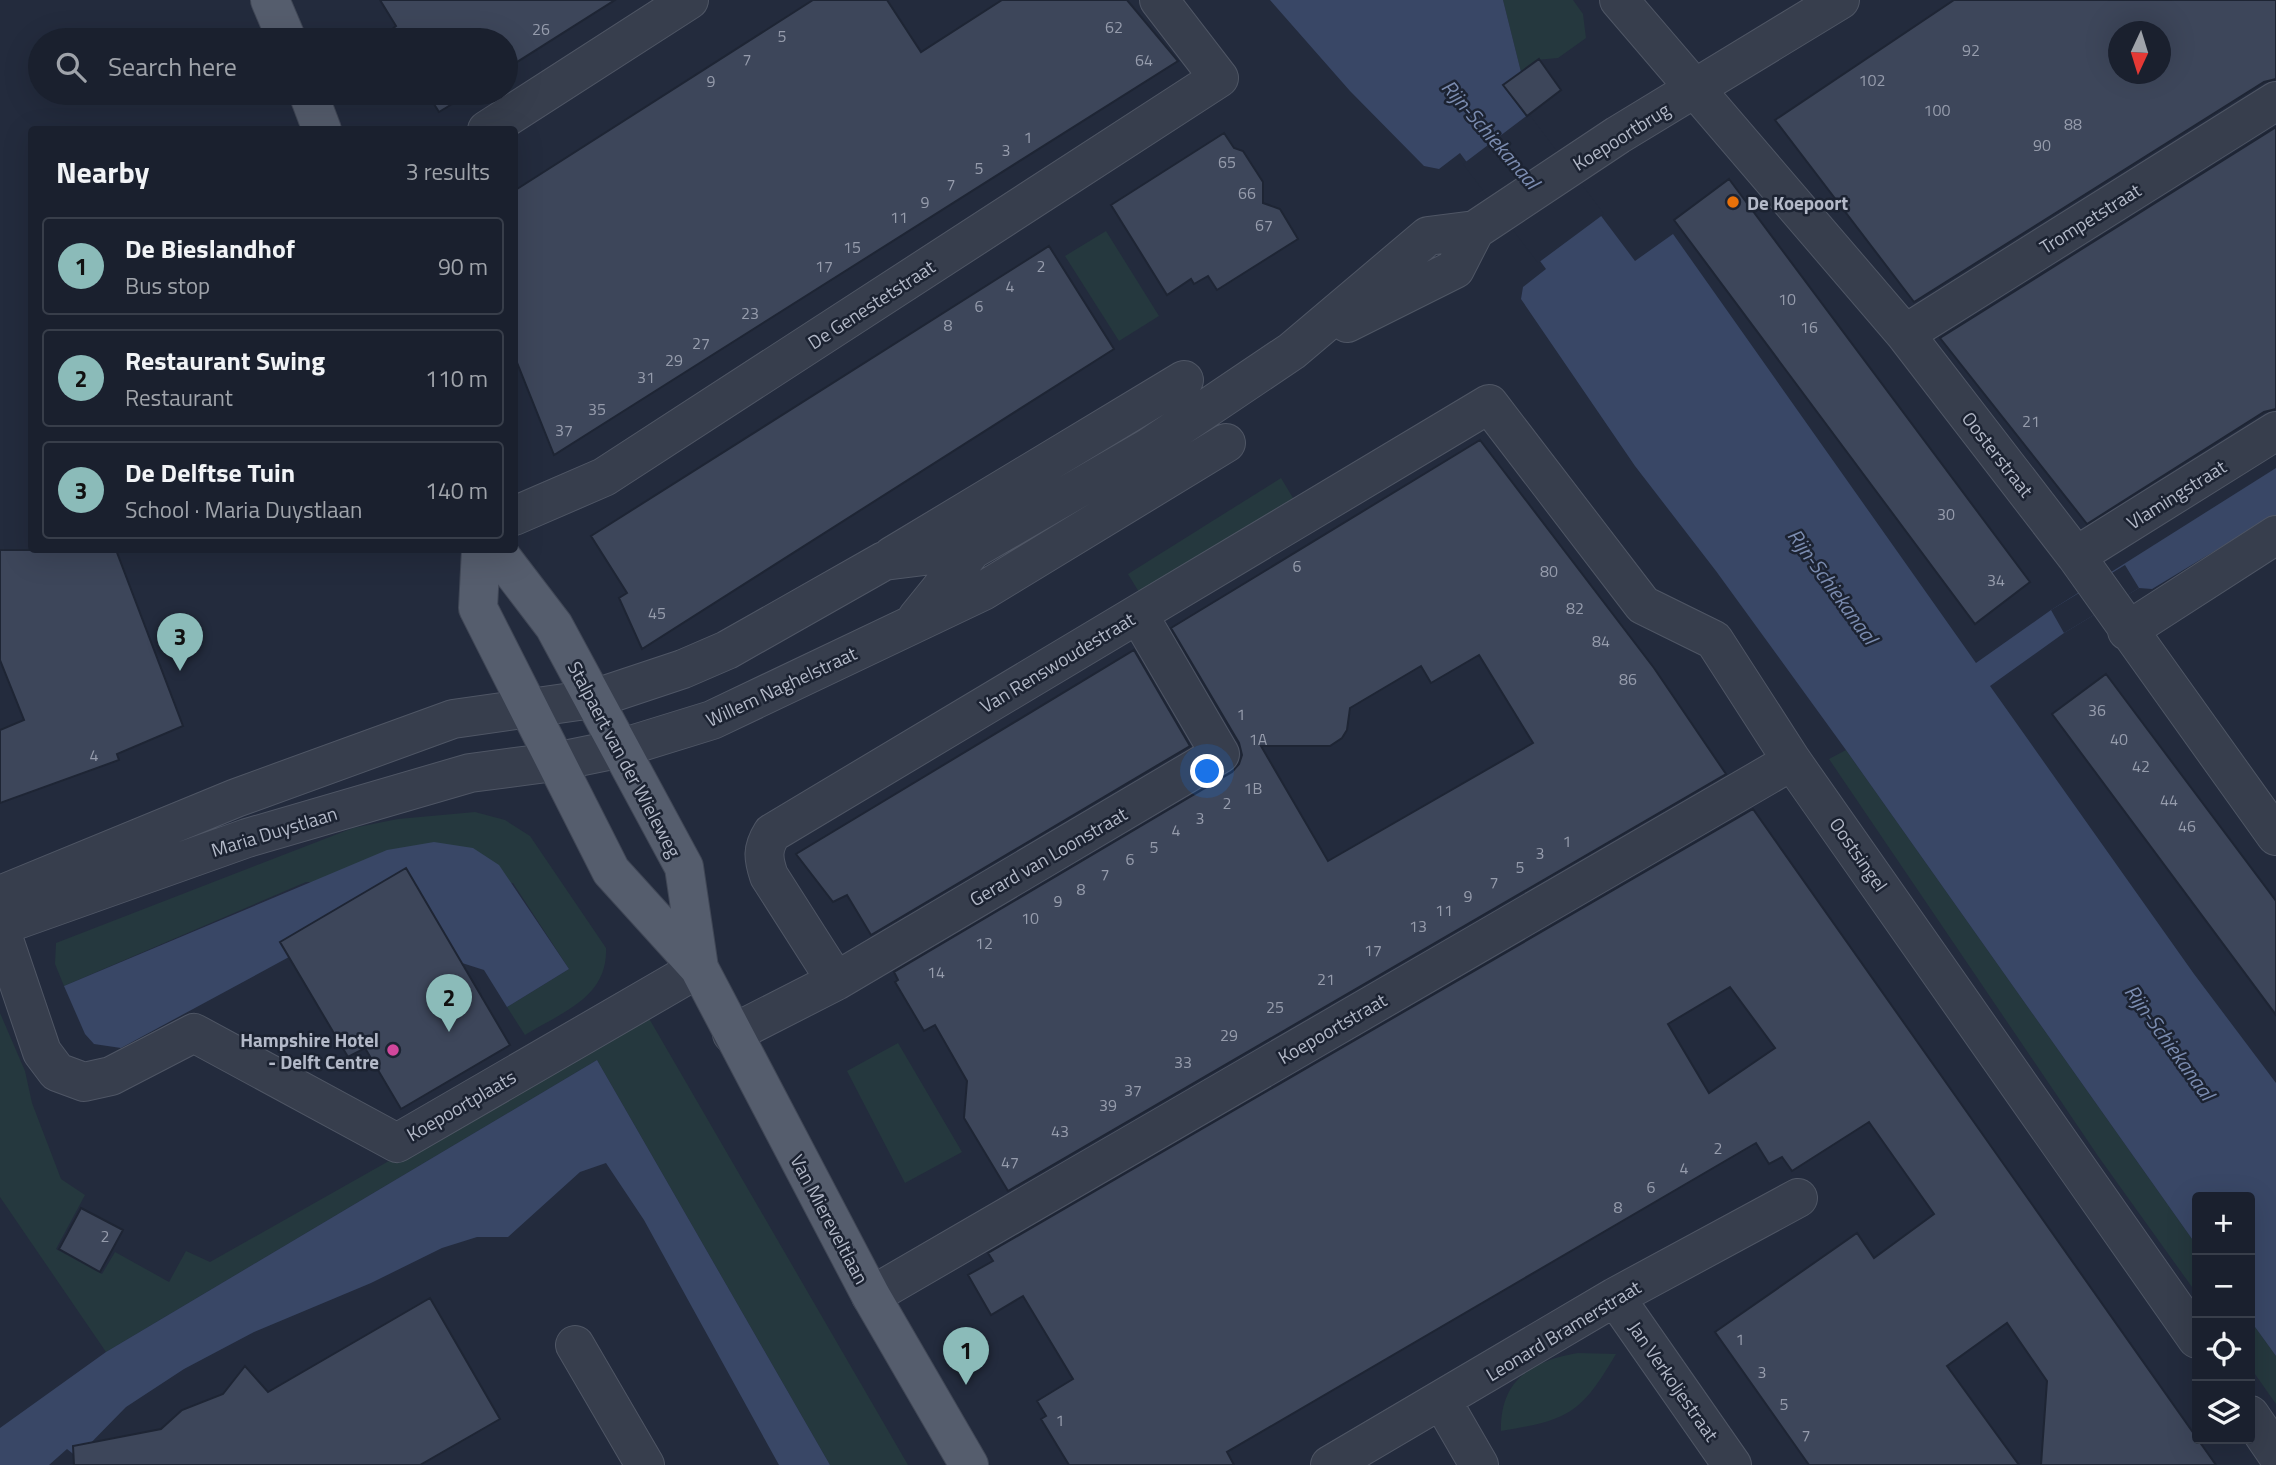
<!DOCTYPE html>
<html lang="en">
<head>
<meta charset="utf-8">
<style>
	body { margin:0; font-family:"Titillium Web",sans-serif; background:#232836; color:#f1f3f6 }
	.controls { position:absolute; right:21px; bottom:21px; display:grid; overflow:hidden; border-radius:7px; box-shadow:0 7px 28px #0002 }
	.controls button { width:63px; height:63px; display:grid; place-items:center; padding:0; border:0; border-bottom:2px solid #383e4a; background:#1a202e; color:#f1f3f6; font:35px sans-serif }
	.compass { position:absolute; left:2108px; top:21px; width:63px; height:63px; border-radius:50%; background:#1a202e; box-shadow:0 7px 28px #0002; rotate:184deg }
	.you { position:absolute; left:1208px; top:772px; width:24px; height:24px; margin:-18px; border:5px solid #fff; border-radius:50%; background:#1a73e8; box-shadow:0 0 0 10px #1a73e833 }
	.badge { display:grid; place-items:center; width:46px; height:46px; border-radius:50%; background:#8bbbb9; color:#111; font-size:23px; font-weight:700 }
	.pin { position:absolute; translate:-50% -58px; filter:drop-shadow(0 2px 4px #0008) }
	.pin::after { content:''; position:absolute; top:37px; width:24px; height:21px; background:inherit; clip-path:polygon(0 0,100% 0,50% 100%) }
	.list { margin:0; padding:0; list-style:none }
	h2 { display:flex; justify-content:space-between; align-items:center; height:91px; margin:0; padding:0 28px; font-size:30px }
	h2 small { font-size:23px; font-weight:400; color:#9fa3aa }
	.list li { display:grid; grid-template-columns:46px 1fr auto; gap:21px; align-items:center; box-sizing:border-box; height:98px; margin:0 14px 14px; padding:0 14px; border:2px solid #383e4a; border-radius:7px }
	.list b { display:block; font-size:26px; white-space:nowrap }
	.list p { margin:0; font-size:23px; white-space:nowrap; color:#9fa3aa }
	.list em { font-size:23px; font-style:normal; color:#9fa3aa }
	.icon { flex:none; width:38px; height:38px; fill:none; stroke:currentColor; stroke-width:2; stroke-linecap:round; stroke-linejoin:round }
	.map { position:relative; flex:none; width:2276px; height:1465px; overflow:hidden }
	.search { position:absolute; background:#1a202e; box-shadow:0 7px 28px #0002; left:28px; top:28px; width:490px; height:77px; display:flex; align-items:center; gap:18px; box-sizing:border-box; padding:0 24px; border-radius:38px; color:#9fa3aa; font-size:26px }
	.panel { position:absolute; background:#1a202e; box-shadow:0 7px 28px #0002; left:28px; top:126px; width:490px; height:427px; border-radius:7px }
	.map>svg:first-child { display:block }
	.green { fill:#25383e }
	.water { fill:#394766 }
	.pier { fill:#232b3d }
	.building { fill:#3d465a; stroke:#1e2534; stroke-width:2; fill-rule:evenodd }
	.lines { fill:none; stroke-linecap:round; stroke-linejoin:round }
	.minor-casing { stroke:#4f5665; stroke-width:40 }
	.major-casing { stroke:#404756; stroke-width:40 }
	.minor { stroke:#373e4d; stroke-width:38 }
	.major { stroke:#555d6d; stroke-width:38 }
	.food-dot { fill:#e8710a; stroke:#1c2332; stroke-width:2.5 }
	.hotel-dot { fill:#d1479c; stroke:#1c2332; stroke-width:2.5 }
	.labels { text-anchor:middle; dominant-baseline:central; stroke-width:5; stroke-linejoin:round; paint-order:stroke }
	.number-label { font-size:16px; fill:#969cac }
	.street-label { font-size:19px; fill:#b3b9c8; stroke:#1c2332 }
	.poi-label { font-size:19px; font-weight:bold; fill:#b3b9c8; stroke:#1c2332; text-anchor:start }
	.water-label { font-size:21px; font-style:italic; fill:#7b8cb0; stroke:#1c2332 }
</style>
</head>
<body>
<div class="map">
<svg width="2276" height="1465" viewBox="0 0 2276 1465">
	<rect width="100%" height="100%" fill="#232b3d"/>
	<!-- green -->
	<path class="green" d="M1503,0H1573L1583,14L1586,38L1558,58L1536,60L1521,72Z
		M1106,231L1159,316L1119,341L1065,256Z
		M1281,478L1299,508L1145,602L1128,574Z
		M1846,750L2197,1246V1294L2098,1156L1829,759Z
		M475,812L505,820L530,836L606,948C608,998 562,1012 525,1035L507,1007L569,969L513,883L306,882L64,986L55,964L56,943L353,828L398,819Z
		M0,1013L25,1071L32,1103L61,1179L85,1195L56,1249L102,1274L115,1252L169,1282L186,1251L210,1262L647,1015L908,1465H830L597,1060L106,1352L0,1197Z
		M898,1043L962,1152L905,1183L847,1071Z
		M2250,1320L2276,1356V1404L2250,1367Z
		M1578,1353L1616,1354C1581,1413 1570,1420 1501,1431C1500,1379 1532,1361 1578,1353Z"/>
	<!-- water -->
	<path class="water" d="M1270,0H1503L1521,72L1504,87L1635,261L1673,234L1976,663L2051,610L2276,468V519L2228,543L2152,589L2139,588L2064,633L1990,686L2194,974L2276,1083V1356L2250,1320V1197H2197V1246L1846,750L1716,571L1635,466L1521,299L1523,287L1546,269L1460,153L1439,169L1424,166L1350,91Z
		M434,842L473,848L499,865L569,969L507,1007L484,970L462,963L415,884L289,957L121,1048L94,1044L85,1034L64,986L387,850Z
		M597,1060L830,1465H779L644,1220L606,1163L580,1172L508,1237H477L442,1248L371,1283L254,1332L184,1369L126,1407L77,1457L67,1449L49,1465H0V1428L106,1352Z"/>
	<!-- pier -->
	<path class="pier" d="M1529,114L1604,214L1538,263L1463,164Z
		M2125,565L2139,588L2064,633L2051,610Z"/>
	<!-- building -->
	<path class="building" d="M380,0H615L506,69V40H396L390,31L396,26Z
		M813,0H887L921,52L1002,0H1127L1178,61L554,455L514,355V191Z
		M1954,0H2276V79L2264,82L1914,302L1775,120ZM2118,32H2160V74H2118Z
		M1539,59L1561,90L1527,116L1503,85Z
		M427,93H470L439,112Z
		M2276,127V409L2264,412L2087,524L1940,338Z
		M1224,133L1234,148L1243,151L1263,182V203L1280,209L1298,239L1217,290L1208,276L1194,284L1191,279L1167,295L1111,205Z
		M1729,179L2030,582L1975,624L1674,220Z
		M1049,246L1114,349L642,649L619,598L627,593L591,536Z
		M1480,440L1654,668L1726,774L1008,1191L964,1118L967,1081L935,1025L924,1031L895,982L898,980L894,972L1232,772L1239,764L1242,755L1239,743L1171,628ZM1479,655L1533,743L1328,861L1261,746H1330L1342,738L1347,730L1350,708L1421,666L1431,683Z
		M0,550H116L183,726L117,754L119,760L0,803V730L24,720L0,660Z
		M1134,650L1190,746L871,935L847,895L833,902L796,854Z
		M2106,674L2276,901V1015L2052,714Z
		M1753,809L2216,1465H2041L2047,1381L2007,1323L1947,1366L2019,1465H1809L1715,1332L1857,1233L1874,1258L1934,1214L1869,1122L1792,1171L1782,1157L1769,1164L1756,1143L1227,1452L1234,1465H1069L1041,1419L1046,1416L1037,1401L1073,1379L1023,1296L991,1315L968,1275L993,1261L988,1253ZM1730,987L1775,1048L1709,1093L1668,1024Z
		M406,868L510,1045L401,1109L365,1048L348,1057L280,942Z
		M81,1208L123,1230L100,1272L59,1249Z
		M430,1298L500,1419L420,1465H74L73,1446L161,1429L182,1410L223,1394L245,1366L268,1392Z"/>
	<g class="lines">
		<!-- minor casing -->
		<g class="minor-casing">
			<path id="minor" d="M1619,0L1905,334L2076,556L2276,836
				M487,130L689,0
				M1347,323L1455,269L1475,230
				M1905,334L2276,101
				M514,516L604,477L1219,78L1159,0
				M892,556L1184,380
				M2076,556L2276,431
				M917,618L972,550L1148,448L1292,351L1428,236L1475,230L1618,135L1840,0
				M2127,631L2276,535
				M0,895L236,798L453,719L593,699L683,669L727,650L884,561L972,550
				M0,926L247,838L470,773L554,762L618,749L712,720L983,591L1226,443
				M0,928L42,1052L57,1072L84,1082L111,1076L194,1033L397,1143L699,968
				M836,981L769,876C763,858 762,849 772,833L1489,404L1643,605L1714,640L1792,761L2197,1339
				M732,1034L836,981L1220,754L1138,614
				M871,1296L1792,761
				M1615,1297L1732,1465
				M575,1345L645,1465
				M1442,1401L1479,1465
				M2250,1415L2276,1453
				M1330,1465L1615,1297L1798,1198"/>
		</g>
		<!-- major casing -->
		<g class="major-casing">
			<path id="major" d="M270,0L287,40
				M308,93L322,130
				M481,550L478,608L611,871L699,968L871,1296L969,1465
				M496,550L554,626L684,867L699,968"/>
		</g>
		<!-- minor -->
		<use href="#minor" class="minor"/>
		<!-- major -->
		<use href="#major" class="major"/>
	</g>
	<!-- markers -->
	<circle class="food-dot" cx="1733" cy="202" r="7"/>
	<circle class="hotel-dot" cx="393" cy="1050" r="7"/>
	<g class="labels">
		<!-- number labels -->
		<g class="number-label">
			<text x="1114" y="27">62</text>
			<text x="541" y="29">26</text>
			<text x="782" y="36">5</text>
			<text x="1971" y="50">92</text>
			<text x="747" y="59">7</text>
			<text x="1144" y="60">64</text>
			<text x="1872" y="80">102</text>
			<text x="711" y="81">9</text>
			<text x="1937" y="110">100</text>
			<text x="2073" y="124">88</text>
			<text x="1028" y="137">1</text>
			<text x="2042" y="145">90</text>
			<text x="1006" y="150">3</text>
			<text x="1227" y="162">65</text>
			<text x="979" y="168">5</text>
			<text x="951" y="184">7</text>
			<text x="1247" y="193">66</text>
			<text x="925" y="202">9</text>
			<text x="899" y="217">11</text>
			<text x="1264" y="225">67</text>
			<text x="852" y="247">15</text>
			<text x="824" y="266">17</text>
			<text x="1041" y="266">2</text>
			<text x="1010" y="286">4</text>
			<text x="1787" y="299">10</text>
			<text x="979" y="306">6</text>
			<text x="750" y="313">23</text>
			<text x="948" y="325">8</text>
			<text x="1809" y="327">16</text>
			<text x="701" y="343">27</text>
			<text x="674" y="360">29</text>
			<text x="646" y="377">31</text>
			<text x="597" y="409">35</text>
			<text x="2031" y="421">21</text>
			<text x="564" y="430">37</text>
			<text x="1946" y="514">30</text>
			<text x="1297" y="566">6</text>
			<text x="1549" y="571">80</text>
			<text x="1996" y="580">34</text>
			<text x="1575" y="608">82</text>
			<text x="657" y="613">45</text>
			<text x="1601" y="641">84</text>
			<text x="1628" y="679">86</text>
			<text x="2097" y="710">36</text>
			<text x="1241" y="714">1</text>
			<text x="1258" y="739">1A</text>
			<text x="2119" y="739">40</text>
			<text x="94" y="755">4</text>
			<text x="2141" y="766">42</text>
			<text x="1253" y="788">1B</text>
			<text x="2169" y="800">44</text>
			<text x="1227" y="803">2</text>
			<text x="1200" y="818">3</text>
			<text x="2187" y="826">46</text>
			<text x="1176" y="830">4</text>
			<text x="1567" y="841">1</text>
			<text x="1154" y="847">5</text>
			<text x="1540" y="853">3</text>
			<text x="1130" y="859">6</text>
			<text x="1520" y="867">5</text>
			<text x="1105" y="874">7</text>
			<text x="1494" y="882">7</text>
			<text x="1081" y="889">8</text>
			<text x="1468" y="896">9</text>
			<text x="1058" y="901">9</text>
			<text x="1444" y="910">11</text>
			<text x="1030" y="918">10</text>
			<text x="1418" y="926">13</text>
			<text x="984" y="943">12</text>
			<text x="1373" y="950">17</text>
			<text x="936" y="972">14</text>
			<text x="1326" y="979">21</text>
			<text x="1275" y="1007">25</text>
			<text x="1229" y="1035">29</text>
			<text x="1183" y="1062">33</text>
			<text x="1133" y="1090">37</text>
			<text x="1108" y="1105">39</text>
			<text x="1060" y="1131">43</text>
			<text x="1718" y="1148">2</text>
			<text x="1010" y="1162">47</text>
			<text x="1684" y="1168">4</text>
			<text x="1651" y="1187">6</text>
			<text x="1618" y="1207">8</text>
			<text x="105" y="1236">2</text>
			<text x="1740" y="1339">1</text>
			<text x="1762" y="1372">3</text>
			<text x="1784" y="1404">5</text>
			<text x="1060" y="1420">1</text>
			<text x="1806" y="1435">7</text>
		</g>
		<!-- street labels -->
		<g class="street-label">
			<text transform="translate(1621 136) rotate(-32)">Koepoortbrug</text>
			<text transform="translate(2090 218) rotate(-32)">Trompetstraat</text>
			<text transform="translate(871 304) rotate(-33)">De Genestetstraat</text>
			<text transform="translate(1998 454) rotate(52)">Oosterstraat</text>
			<text transform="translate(2176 494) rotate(-32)">Vlamingstraat</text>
			<text transform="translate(1057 662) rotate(-31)">Van Renswoudestraat</text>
			<text transform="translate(781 686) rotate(-25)">Willem Naghelstraat</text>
			<text transform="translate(625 759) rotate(62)">Stalpaert van der Wieleweg</text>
			<text transform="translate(274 831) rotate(-17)">Maria Duystlaan</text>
			<text transform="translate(1859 854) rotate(55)">Oostsingel</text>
			<text transform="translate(1048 856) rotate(-30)">Gerard van Loonstraat</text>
			<text transform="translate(1332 1028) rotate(-30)">Koepoortstraat</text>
			<text transform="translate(461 1105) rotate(-30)">Koepoortplaats</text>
			<text transform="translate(830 1219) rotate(62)">Van Miereveltlaan</text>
			<text transform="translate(1563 1330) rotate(-31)">Leonard Bramerstraat</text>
			<text transform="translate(1674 1381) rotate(55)">Jan Verkoljestraat</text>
		</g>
		<!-- poi labels -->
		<g class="poi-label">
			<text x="1747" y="202">De Koepoort</text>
			<text x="379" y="1039" text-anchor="end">Hampshire Hotel<tspan x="379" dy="22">- Delft Centre</tspan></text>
		</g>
		<!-- water labels -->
		<g class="water-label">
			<text transform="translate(1491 134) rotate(49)">Rijn-Schiekanaal</text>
			<text transform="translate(1833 586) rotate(54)">Rijn-Schiekanaal</text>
			<text transform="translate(2170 1042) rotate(54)">Rijn-Schiekanaal</text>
		</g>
	</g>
</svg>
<div class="controls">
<button>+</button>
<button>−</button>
<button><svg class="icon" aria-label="locate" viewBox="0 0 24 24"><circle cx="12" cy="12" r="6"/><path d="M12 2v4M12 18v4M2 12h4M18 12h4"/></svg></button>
<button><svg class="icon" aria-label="layers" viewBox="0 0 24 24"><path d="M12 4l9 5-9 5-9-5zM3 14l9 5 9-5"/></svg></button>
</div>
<svg class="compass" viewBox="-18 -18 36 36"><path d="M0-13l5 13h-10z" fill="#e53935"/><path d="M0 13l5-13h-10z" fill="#9fa3aa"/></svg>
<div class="you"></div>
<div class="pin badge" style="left:966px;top:1385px">1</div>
<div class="pin badge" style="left:449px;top:1032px">2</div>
<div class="pin badge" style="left:180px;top:671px">3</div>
<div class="search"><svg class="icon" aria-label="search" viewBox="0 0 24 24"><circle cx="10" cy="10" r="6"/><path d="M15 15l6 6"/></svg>Search here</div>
<section class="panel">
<h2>Nearby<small>3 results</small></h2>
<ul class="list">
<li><span class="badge">1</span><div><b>De Bieslandhof</b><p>Bus stop</p></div><em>90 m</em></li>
<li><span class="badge">2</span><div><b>Restaurant Swing</b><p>Restaurant</p></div><em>110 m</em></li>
<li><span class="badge">3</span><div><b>De Delftse Tuin</b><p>School · Maria Duystlaan</p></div><em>140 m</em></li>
</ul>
</section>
</div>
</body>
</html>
